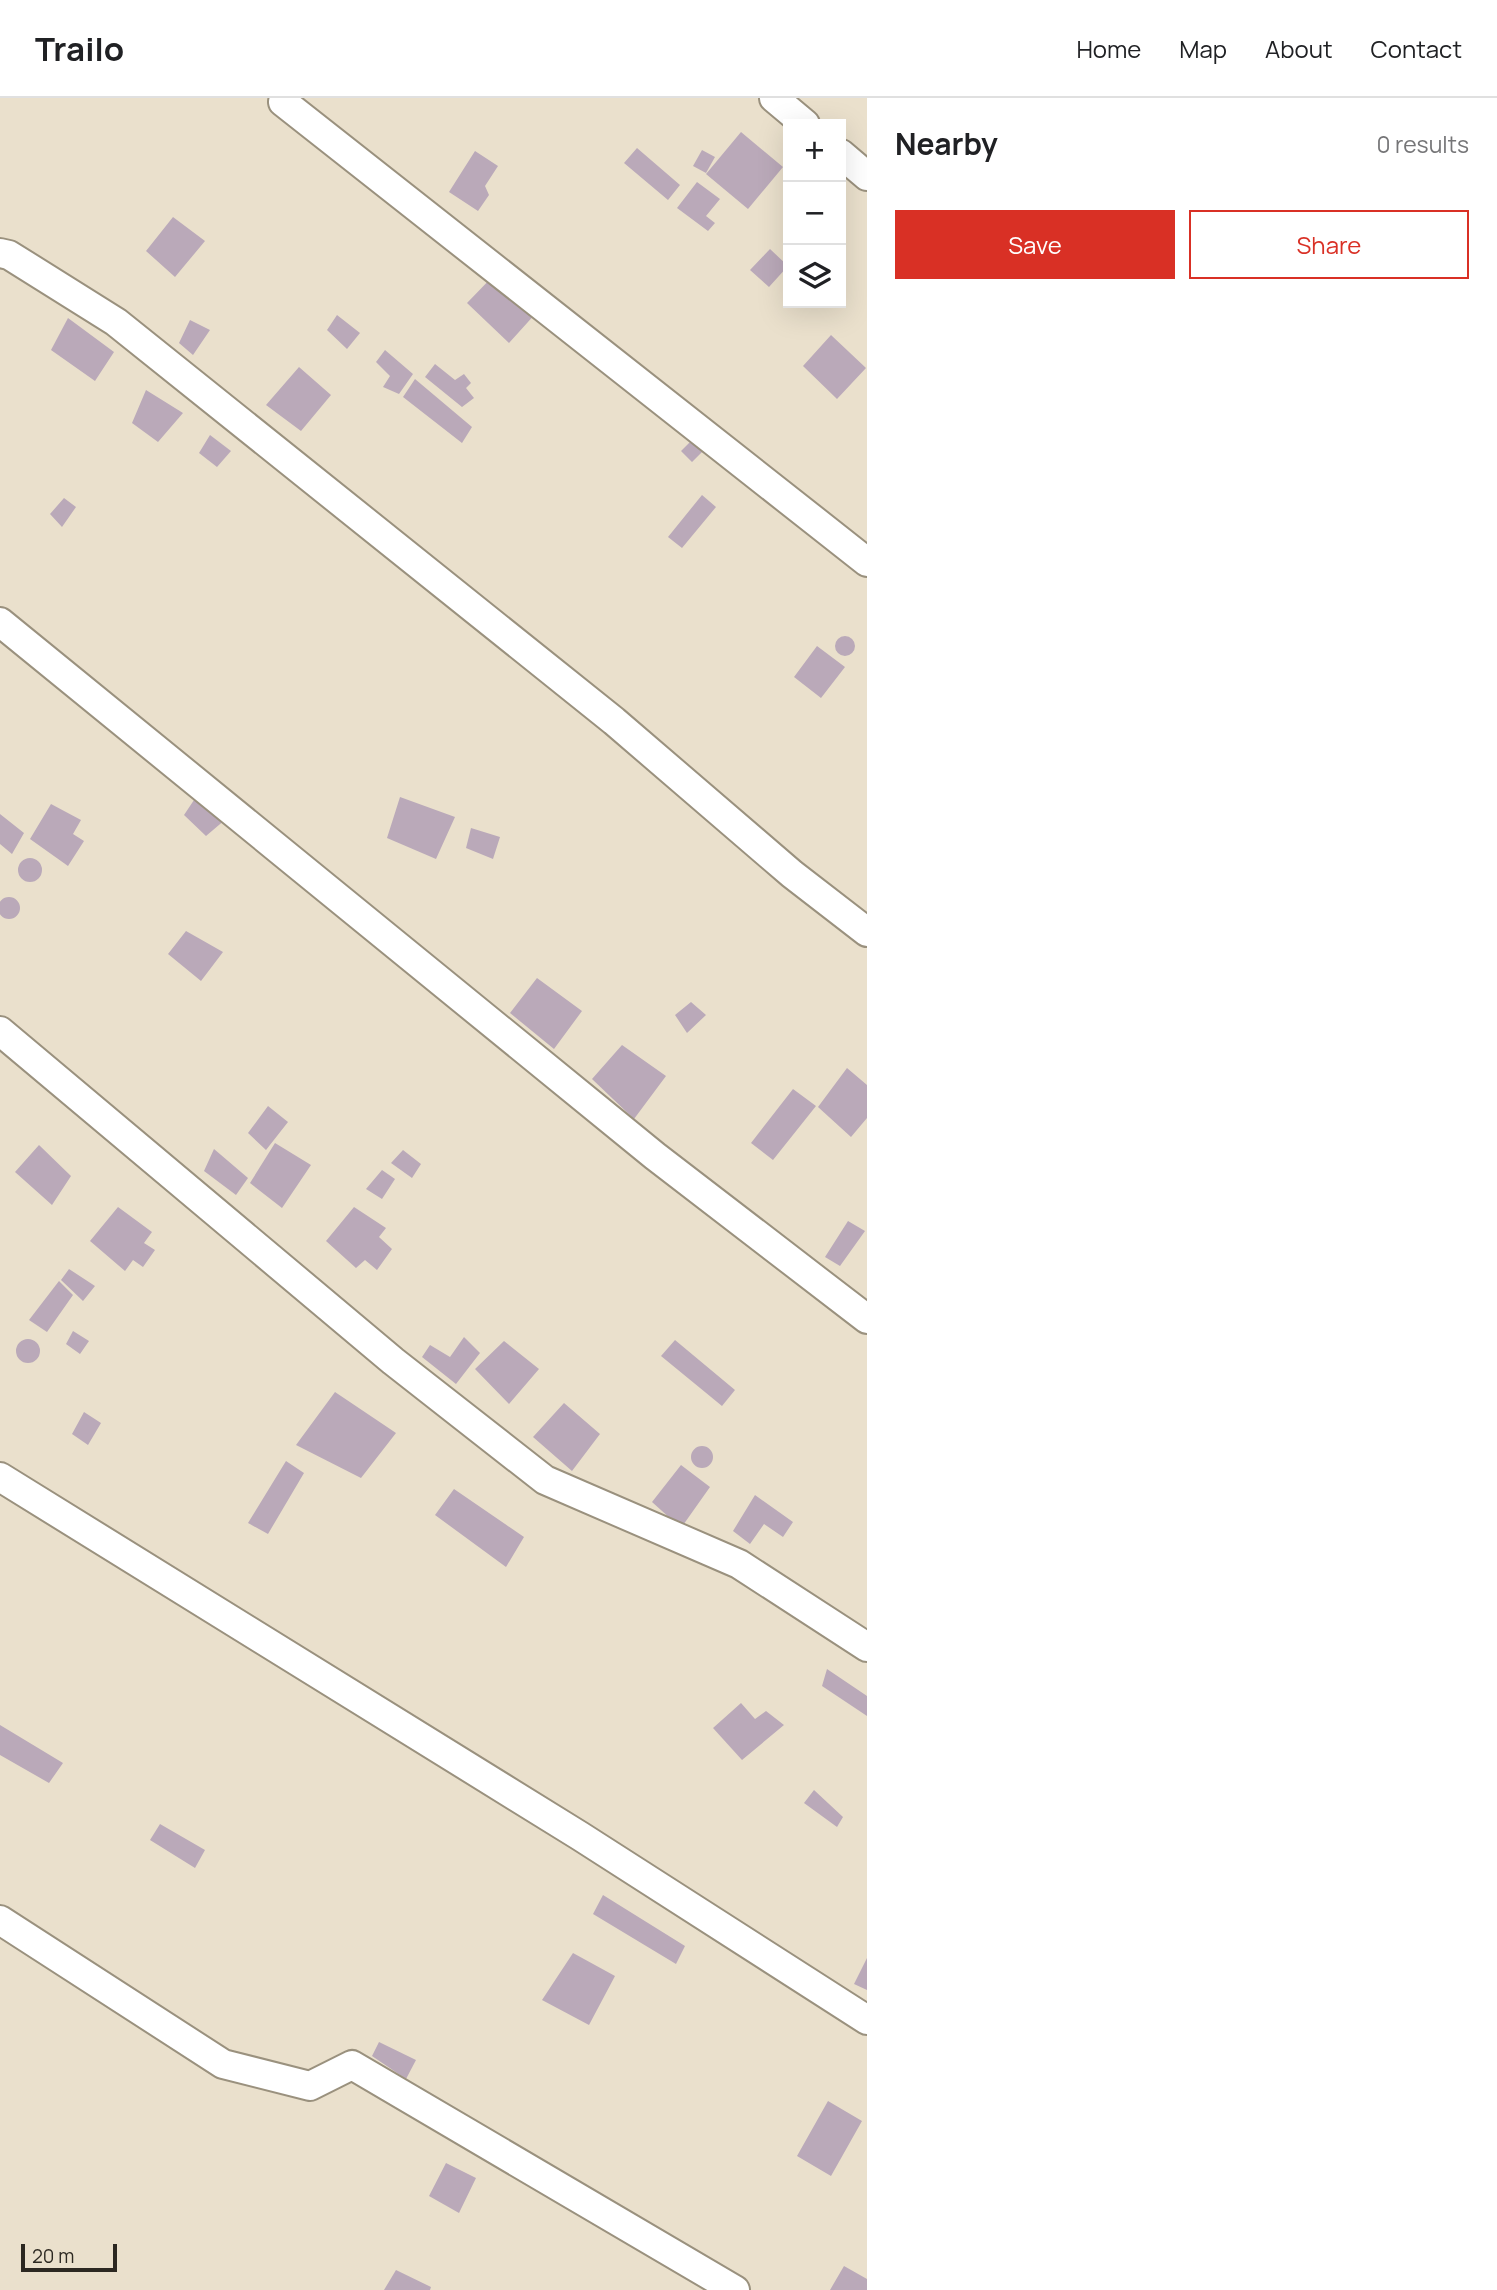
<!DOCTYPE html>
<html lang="en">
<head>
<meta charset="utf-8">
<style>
	body { margin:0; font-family:Manrope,sans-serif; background:#f6f6f6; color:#202124 }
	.controls { position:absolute; right:21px; top:21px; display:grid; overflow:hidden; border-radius:0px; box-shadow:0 7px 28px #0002 }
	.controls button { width:63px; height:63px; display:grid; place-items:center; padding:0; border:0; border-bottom:2px solid #e0e0e0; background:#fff; color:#202124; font:35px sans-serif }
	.scale { position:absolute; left:21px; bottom:18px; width:96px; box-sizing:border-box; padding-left:7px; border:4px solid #2c2821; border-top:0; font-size:19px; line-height:24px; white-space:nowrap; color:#2c2821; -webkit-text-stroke:5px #eae0cc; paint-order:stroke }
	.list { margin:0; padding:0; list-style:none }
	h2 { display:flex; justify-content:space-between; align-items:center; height:91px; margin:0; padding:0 28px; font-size:30px }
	h2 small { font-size:23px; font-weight:400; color:#757577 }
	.actions { display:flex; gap:14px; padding:21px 28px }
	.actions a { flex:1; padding:16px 0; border:2px solid #d93025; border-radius:0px; text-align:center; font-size:24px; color:#d93025 }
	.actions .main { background:#d93025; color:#fff }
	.icon { flex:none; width:38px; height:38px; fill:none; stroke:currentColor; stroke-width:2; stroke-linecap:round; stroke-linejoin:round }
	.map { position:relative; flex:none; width:867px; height:2192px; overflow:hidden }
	header { display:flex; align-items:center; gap:42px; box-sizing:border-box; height:98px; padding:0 35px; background:#fff; border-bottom:2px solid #e0e0e0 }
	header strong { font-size:33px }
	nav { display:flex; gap:38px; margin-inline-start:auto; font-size:24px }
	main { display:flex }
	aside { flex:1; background:#fff }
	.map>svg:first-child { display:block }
	.building { fill:#baa9b9 }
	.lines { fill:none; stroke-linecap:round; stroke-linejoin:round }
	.minor-casing { stroke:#9a917e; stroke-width:32 }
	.minor { stroke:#fff; stroke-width:28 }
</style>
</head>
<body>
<header>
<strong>Trailo</strong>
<nav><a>Home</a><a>Map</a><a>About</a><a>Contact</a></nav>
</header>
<main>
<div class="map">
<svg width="867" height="2192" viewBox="0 0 867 2192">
	<rect width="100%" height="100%" fill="#eae0cc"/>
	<!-- building -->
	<path class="building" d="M741,34L783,69L748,111L706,76Z
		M637,50L680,87L668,102L624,65Z
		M702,52L715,59L706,75L693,68Z
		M475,53L498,68L485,88L489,97L478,113L449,94Z
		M697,84L720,101L706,118L715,125L708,133L677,110Z
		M173,119L205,143L175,179L146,153Z
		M770,151L788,168L769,189L750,172Z
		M496,175L537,214L509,245L467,205Z
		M337,217L360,235L347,251L327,232Z
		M68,220L114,254L95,283L51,252Z
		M190,222L210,232L193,257L179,245Z
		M831,237L866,270L837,301L803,268Z
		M385,252L413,276L399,296L383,289L390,278L376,264Z
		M435,266L455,282L464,276L471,285L466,290L474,300L462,309L425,279Z
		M299,269L331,297L301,333L266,307Z
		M415,281L472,329L462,345L403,299Z
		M146,292L183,315L158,344L132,325Z
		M210,337L231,353L217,369L199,355Z
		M692,342L703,353L692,364L681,353Z
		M702,397L716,409L682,450L668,439Z
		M64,400L76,409L62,429L50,416Z
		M835 548a10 10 0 1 1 20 0a10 10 0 1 1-20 0Z
		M817,548L845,569L821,600L794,579Z
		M198,696L226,721L206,738L184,717Z
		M400,699L455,719L436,761L387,740Z
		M51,706L81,722L73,736L84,743L68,768L30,741Z
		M0,716L24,735L12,756L0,746Z
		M471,730L500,739L493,761L466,750Z
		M18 772a12 12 0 1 1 24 0a12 12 0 1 1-24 0Z
		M-2 810a11 11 0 1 1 22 0a11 11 0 1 1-22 0Z
		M186,833L223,854L201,883L168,856Z
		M537,880L582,913L554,951L510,915Z
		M691,904L706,917L687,935L675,917Z
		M622,947L666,978L634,1021L592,981Z
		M847,970L867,987V1020L851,1039L818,1009Z
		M793,991L816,1008L773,1062L751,1045Z
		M268,1008L288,1024L266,1052L248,1035Z
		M275,1045L311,1067L282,1110L250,1085Z
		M39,1047L71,1078L52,1107L15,1074Z
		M214,1051L248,1080L236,1097L204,1073Z
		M403,1052L421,1066L412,1080L391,1065Z
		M382,1072L395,1081L382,1101L366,1091Z
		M118,1109L152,1134L144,1145L155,1152L143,1169L133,1162L125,1173L90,1143Z
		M354,1109L386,1130L379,1139L392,1151L377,1172L365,1162L356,1170L326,1143Z
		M848,1123L865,1133L840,1168L825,1159Z
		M69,1171L95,1188L83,1203L61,1182Z
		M59,1183L73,1197L47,1234L29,1222Z
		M73,1233L89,1243L80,1256L66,1246Z
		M464,1239L480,1255L456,1286L422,1259L430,1247L450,1259Z
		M16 1253a12 12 0 1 1 24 0a12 12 0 1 1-24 0Z
		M675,1242L735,1292L722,1308L661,1258Z
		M504,1243L539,1271L509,1306L475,1271Z
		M335,1294L396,1335L361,1380L296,1347Z
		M564,1305L600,1336L572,1373L533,1339Z
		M84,1314L101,1325L88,1347L72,1336Z
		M691 1359a11 11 0 1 1 22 0a11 11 0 1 1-22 0Z
		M286,1363L304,1375L268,1436L248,1425Z
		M681,1367L710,1389L681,1430L652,1404Z
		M454,1391L524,1439L506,1469L435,1417Z
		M755,1397L793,1424L783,1439L764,1426L750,1446L733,1433Z
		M827,1571L867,1598V1618L822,1588Z
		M741,1605L755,1621L766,1613L784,1627L742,1662L713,1630Z
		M0,1627L63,1665L49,1685L0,1657Z
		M814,1692L843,1719L837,1729L804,1705Z
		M160,1726L205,1752L195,1770L150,1742Z
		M603,1797L685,1848L676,1866L593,1816Z
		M573,1855L615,1878L589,1927L542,1902Z
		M867,1860V1892L854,1886Z
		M379,1944L416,1962L406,1981L372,1958Z
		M828,2003L862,2023L831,2078L797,2058Z
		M446,2065L476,2080L459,2115L429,2098Z
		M844,2168L867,2181V2192H830Z
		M396,2172L431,2189L430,2192H384Z"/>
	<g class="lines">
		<!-- minor casing -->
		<g class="minor-casing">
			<path id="minor" d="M774,0L805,26
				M283,4L867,464
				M841,56L867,78
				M0,155L9,157L116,224L614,623L792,776L867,834
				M0,524L655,1058L867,1221
				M0,933L393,1263L545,1382L739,1466L867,1549
				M0,1379L580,1738L867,1922
				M0,1822L223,1966L310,1988L352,1967L735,2192"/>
		</g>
		<!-- minor -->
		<use href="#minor" class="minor"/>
	</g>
</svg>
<div class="controls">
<button>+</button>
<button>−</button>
<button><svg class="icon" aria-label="layers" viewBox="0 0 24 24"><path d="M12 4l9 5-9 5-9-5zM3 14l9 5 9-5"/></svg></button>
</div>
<div class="scale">20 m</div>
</div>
<aside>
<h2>Nearby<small>0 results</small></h2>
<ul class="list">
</ul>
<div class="actions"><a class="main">Save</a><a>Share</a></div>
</aside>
</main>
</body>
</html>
